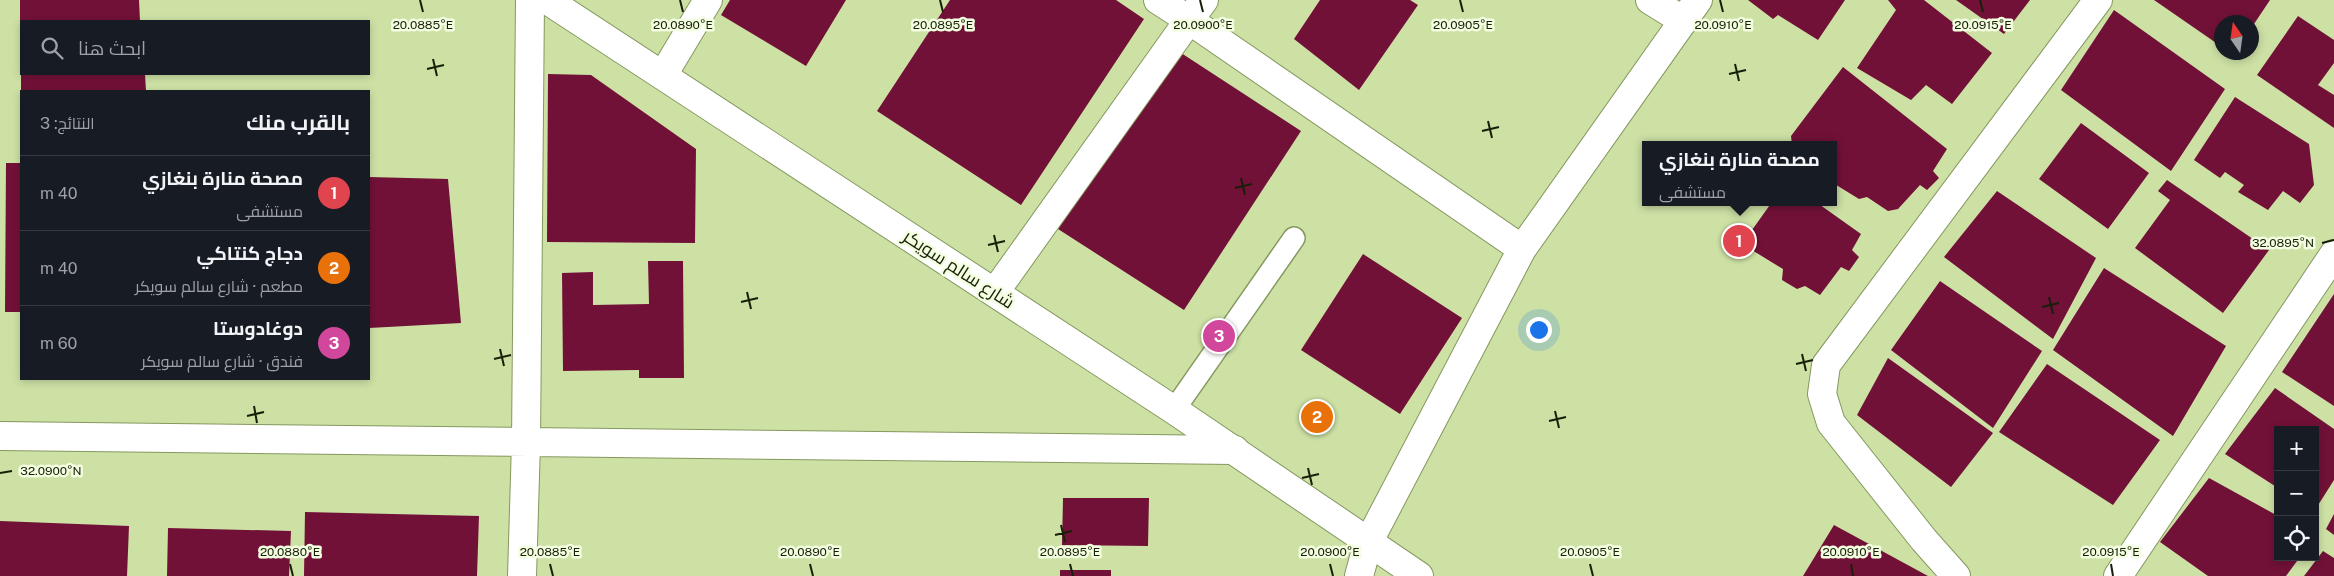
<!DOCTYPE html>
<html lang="ar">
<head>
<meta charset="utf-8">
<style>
	body { margin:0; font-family:"Public Sans",Cairo,sans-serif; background:#242831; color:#f1f3f6; direction:rtl }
	.controls { position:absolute; right:15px; bottom:15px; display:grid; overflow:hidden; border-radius:0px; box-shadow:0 2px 8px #0003 }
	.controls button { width:45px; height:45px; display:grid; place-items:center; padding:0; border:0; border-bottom:1px solid #363941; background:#171b24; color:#f1f3f6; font:25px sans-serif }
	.compass { position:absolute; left:2214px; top:15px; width:45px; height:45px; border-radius:50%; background:#171b24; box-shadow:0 2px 8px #0003; rotate:347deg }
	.you { position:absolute; left:1538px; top:329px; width:18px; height:18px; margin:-12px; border:4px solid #fff; border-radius:50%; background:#1a73e8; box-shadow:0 0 0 8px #1a73e833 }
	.badge { display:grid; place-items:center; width:32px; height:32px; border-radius:50%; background:#945bd3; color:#fff; font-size:16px; font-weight:700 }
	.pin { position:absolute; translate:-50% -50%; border:2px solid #fff; box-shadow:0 1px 5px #0006 }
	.popup { position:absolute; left:1642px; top:141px; width:195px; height:65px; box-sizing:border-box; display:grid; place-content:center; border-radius:0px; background:#171b24; filter:drop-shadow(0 1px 4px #0005); font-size:16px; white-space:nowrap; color:#9ea1a6 }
	.popup b { font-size:19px; color:#f1f3f6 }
	.popup::after { content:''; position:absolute; left:50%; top:100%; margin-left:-10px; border:10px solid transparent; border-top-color:#171b24 }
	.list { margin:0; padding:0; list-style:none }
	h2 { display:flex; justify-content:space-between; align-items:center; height:65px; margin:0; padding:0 20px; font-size:21px }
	h2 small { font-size:16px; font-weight:400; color:#9ea1a6 }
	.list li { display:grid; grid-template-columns:32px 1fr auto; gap:15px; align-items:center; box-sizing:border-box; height:75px; padding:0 20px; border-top:1px solid #363941 }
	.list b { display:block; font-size:19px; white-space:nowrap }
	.list p { margin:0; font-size:16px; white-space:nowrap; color:#9ea1a6 }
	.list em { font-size:16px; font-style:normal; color:#9ea1a6 }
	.icon { flex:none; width:28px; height:28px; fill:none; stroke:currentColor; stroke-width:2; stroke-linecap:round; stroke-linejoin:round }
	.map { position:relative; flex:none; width:2334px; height:576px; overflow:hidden; direction:ltr }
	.search { position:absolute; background:#171b24; box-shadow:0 2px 8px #0003; left:20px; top:20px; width:350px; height:55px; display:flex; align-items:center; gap:12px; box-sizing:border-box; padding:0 18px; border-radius:0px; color:#9ea1a6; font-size:19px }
	.panel { position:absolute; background:#171b24; box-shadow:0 2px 8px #0003; left:20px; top:90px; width:350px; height:290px; border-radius:0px; direction:rtl }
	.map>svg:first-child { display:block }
	.building { fill:#721138 }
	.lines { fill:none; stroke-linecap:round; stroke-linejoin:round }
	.lane-casing { stroke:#85985f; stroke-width:24 }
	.street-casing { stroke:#85985f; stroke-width:30 }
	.secondary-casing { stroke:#85985f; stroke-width:30 }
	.lane { stroke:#fff; stroke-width:21 }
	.street { stroke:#fff; stroke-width:28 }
	.secondary { stroke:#fff; stroke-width:28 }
	.ticks { fill:none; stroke:#181f08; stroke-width:2 }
	.labels { text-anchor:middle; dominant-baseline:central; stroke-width:5; stroke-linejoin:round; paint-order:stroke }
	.street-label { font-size:18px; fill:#181f08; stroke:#f3fddf }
	.ticks-label { font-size:12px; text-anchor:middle; fill:#181f08; stroke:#f3fddf; stroke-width:5; stroke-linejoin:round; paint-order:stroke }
</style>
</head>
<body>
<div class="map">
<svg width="2334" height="576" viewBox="0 0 2334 576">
	<rect width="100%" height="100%" fill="#cde1a5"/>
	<!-- building -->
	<path class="building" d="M20,0H139L140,21H20Z
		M730,0H846L806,66L721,15Z
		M950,0H1116L1144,19L1021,205L877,111Z
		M1320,0H1410L1418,5L1359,90L1294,39Z
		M1748,0H1845L1818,40L1778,15L1773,19Z
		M1888,0H1924L1992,53L1952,104L1926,85L1911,100L1857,68L1896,10Z
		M1956,0H2030L2004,34Z
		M2154,0H2270L2252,27V22H2222V47Z
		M2114,10L2225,89L2171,171L2061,90Z
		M2298,16L2334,40V63L2318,85L2334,95V128L2257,75Z
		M1175,49L1301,131L1184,310L1058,229Z
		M1843,67L1947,149L1933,171L1939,178L1927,190L1920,185L1898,209L1888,211L1867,197L1859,199L1833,183V145H1792L1791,136Z
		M21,74H145L146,91H21Z
		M548,74L591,75L696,149L695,243L547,242Z
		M2235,97L2309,144L2314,185L2300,203L2283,191L2268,210L2238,192L2244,185L2225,172L2220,178L2194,160Z
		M2081,123L2149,173L2108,229L2039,179Z
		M6,163H21V312H5Z
		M369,177L448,179L461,323L369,328Z
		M2167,180L2269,250L2223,313L2135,248L2170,200L2158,191Z
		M1997,191L2096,258L2053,339L1944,257Z
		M1772,202H1816L1861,234L1852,250L1859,257L1849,271L1841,267L1820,295L1805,286L1797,289L1782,280L1783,269L1742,244Z
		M1363,254L1462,318L1400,414L1301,350Z
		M648,261H683L684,378H639V370L563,371L562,273L593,272V305L649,304Z
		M2104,268L2226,346L2173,436L2053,350Z
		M1940,281L2042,351L1993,428L1891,350Z
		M2334,294V406L2282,372Z
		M1888,358L1993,433L1951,487L1857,415Z
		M2047,364L2160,440L2113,505L1999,432Z
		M2275,388L2334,429V480L2315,510V430H2278V488L2225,454Z
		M2209,478L2278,516V557H2300L2286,576H2208L2160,542Z
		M1063,498H1149L1148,546L1062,545Z
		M305,512L479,516L477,576H304Z
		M2334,514V535L2326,529Z
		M0,521L129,526L127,576H0Z
		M1834,525L1928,576H1803Z
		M168,528L291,531L289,576H167Z
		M2323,551L2334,558V576H2304Z
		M1060,570H1111V576H1060Z"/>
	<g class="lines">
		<!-- lane casing -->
		<g class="lane-casing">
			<path id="lane" d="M1174,410L1294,238"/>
		</g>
		<!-- street casing -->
		<g class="street-casing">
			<path id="street" d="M1204,0L1189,20L1522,249
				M1650,0L1684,21
				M663,75L708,0
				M995,292L1189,20L1158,0
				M0,436L1235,450
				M522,576L526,443L530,0
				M1359,576L1368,543L1522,249L1698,0
				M1956,576L1924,540L1831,423L1822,394L1826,365L2098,0
				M2118,576L2334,254"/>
		</g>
		<!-- secondary casing -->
		<g class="secondary-casing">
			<path id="secondary" d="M547,0L1174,410L1419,576"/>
		</g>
		<!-- lane -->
		<use href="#lane" class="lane"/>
		<!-- street -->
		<use href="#street" class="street"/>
		<!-- secondary -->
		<use href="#secondary" class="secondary"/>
	</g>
	<!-- ticks -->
	<path class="ticks" d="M420,0L423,12M680,0L683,12M940,0L943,12M1200,0L1203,12M1460,0L1463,12M1720,0L1723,12M1980,0L1983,12M433,59L437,76M1735,64L1739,81M427,69L444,65M1729,74L1746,70M1488,121L1492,138M1482,131L1499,127M1241,178L1245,195M1235,188L1252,184M994,235L998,252M2322,243L2334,240M988,245L1005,241M747,292L751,309M2049,297L2053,314M741,302L758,298M2042,307L2059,303M500,349L504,366M1802,354L1806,371M494,359L511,355M1796,364L1813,360M254,406L257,423M1555,411L1559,428M247,416L264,412M1549,421L1566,417M1308,468L1312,485M0,473L12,471M1302,478L1319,474M1061,525L1065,542M1055,535L1072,531M290,564L293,576M550,564L553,576M810,564L813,576M1070,564L1073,576M1330,564L1333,576M1590,564L1593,576M1851,564L1853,576M2111,564L2113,576"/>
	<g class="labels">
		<!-- street labels -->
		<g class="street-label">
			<text transform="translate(959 269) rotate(33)">شارع سالم سويكر</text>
		</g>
	</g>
	<g class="ticks-label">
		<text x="423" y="29">20.0885°E</text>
		<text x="683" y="29">20.0890°E</text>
		<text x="943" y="29">20.0895°E</text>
		<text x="1203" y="29">20.0900°E</text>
		<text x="1463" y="29">20.0905°E</text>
		<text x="1723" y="29">20.0910°E</text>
		<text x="1983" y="29">20.0915°E</text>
		<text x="2283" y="247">32.0895°N</text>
		<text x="51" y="475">32.0900°N</text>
		<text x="290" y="556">20.0880°E</text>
		<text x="550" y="556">20.0885°E</text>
		<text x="810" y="556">20.0890°E</text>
		<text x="1070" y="556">20.0895°E</text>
		<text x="1330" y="556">20.0900°E</text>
		<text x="1590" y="556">20.0905°E</text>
		<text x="1851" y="556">20.0910°E</text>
		<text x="2111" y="556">20.0915°E</text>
	</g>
</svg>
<div class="controls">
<button>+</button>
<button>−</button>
<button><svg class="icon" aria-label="locate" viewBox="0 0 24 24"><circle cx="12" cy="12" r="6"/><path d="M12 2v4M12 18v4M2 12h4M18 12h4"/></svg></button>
</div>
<svg class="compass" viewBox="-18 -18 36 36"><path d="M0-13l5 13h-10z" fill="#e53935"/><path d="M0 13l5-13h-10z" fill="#9ea1a6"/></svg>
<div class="you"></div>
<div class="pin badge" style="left:1739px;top:241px;background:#e0444e">1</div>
<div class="popup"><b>مصحة منارة بنغازي</b>مستشفى</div>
<div class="pin badge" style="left:1317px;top:417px;background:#e8710a">2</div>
<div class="pin badge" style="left:1219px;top:336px;background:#d1479c">3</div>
<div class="search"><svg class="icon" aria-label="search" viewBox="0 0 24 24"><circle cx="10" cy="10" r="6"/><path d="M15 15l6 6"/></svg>ابحث هنا</div>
<section class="panel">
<h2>بالقرب منك<small>النتائج: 3</small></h2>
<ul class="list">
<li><span class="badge" style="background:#e0444e">1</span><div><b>مصحة منارة بنغازي</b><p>مستشفى</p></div><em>40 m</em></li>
<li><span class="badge" style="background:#e8710a">2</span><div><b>دجاج كنتاكي</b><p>مطعم · شارع سالم سويكر</p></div><em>40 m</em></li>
<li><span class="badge" style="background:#d1479c">3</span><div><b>دوغادوستا</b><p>فندق · شارع سالم سويكر</p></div><em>60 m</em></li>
</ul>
</section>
</div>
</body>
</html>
